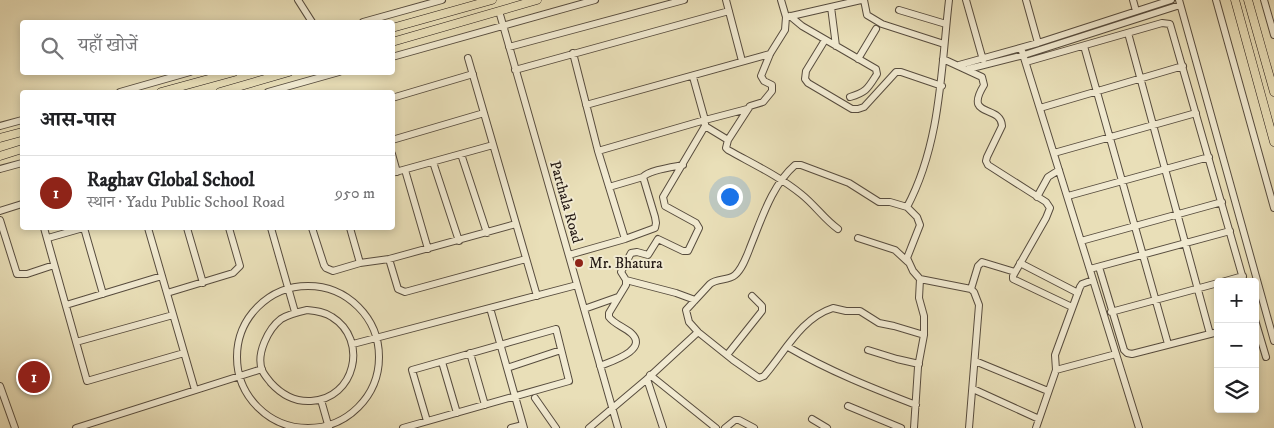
<!DOCTYPE html>
<html lang="hi">
<head>
<meta charset="utf-8">
<style>
	body { margin:0; font-family:"IM FELL DW Pica","Noto Serif Devanagari",serif; background:#f2f2f2; color:#202124 }
	.controls { position:absolute; right:15px; bottom:15px; display:grid; overflow:hidden; border-radius:5px; box-shadow:0 2px 8px #0003 }
	.controls button { width:45px; height:45px; display:grid; place-items:center; padding:0; border:0; border-bottom:1px solid #e0e0e0; background:#fff; color:#202124; font:25px sans-serif }
	.you { position:absolute; left:729px; top:196px; width:18px; height:18px; margin:-12px; border:4px solid #fff; border-radius:50%; background:#1a73e8; box-shadow:0 0 0 8px #1a73e833 }
	.badge { display:grid; place-items:center; width:32px; height:32px; border-radius:50%; background:#8f2418; color:#fff; font-size:16px; font-weight:700 }
	.pin { position:absolute; translate:-50% -50%; border:2px solid #fff; box-shadow:0 1px 5px #0006 }
	.list { margin:0; padding:0; list-style:none }
	h2 { display:flex; justify-content:space-between; align-items:center; height:65px; margin:0; padding:0 20px; font-size:21px }
	h2 small { font-size:16px; font-weight:400; color:#757577 }
	.list li { display:grid; grid-template-columns:32px 1fr auto; gap:15px; align-items:center; box-sizing:border-box; height:75px; padding:0 20px; border-top:1px solid #e0e0e0 }
	.list b { display:block; font-size:19px; white-space:nowrap }
	.list p { margin:0; font-size:16px; white-space:nowrap; color:#757577 }
	.list em { font-size:16px; font-style:normal; color:#757577 }
	.icon { flex:none; width:28px; height:28px; fill:none; stroke:currentColor; stroke-width:2; stroke-linecap:round; stroke-linejoin:round }
	.map { position:relative; flex:none; width:1274px; height:428px; overflow:hidden }
	.search { position:absolute; background:#fff; box-shadow:0 2px 8px #0003; left:20px; top:20px; width:375px; height:55px; display:flex; align-items:center; gap:12px; box-sizing:border-box; padding:0 18px; border-radius:5px; color:#757577; font-size:19px }
	.panel { position:absolute; background:#fff; box-shadow:0 2px 8px #0003; left:20px; top:90px; width:375px; height:140px; border-radius:5px }
	.map>svg:first-child { display:block }
	.lines { fill:none; stroke-linecap:round; stroke-linejoin:round }
	.minor-casing { stroke:#574c3e; stroke-width:8 }
	.major-casing { stroke:#261b16; stroke-width:9 }
	.minor { stroke:#f1ead1; stroke-width:6 }
	.major { stroke:#e9dfb8; stroke-width:8 }
	.poi-dot { fill:#8f2418; stroke:#f1ead1; stroke-width:2 }
	.labels { text-anchor:middle; dominant-baseline:central; stroke-width:4; stroke-linejoin:round; paint-order:stroke }
	.street-label { font-size:15px; fill:#261b16; stroke:#f1ead1 }
	.poi-label { font-size:15px; fill:#261b16; stroke:#f1ead1; text-anchor:start }
</style>
</head>
<body>
<div class="map">
<svg width="1274" height="428" viewBox="0 0 1274 428">
	<rect width="100%" height="100%" fill="#e9dfb8"/>
	<filter id="stains"><feTurbulence type="fractalNoise" baseFrequency=".004" numOctaves="4"/><feColorMatrix values="0 0 0 0 .2 0 0 0 0 .09 0 0 0 0 .02 0 0 0 .5 -.17"/></filter>
	<radialGradient id="worn" r=".72"><stop offset=".6" stop-color="#630" stop-opacity="0"/><stop offset="1" stop-color="#630" stop-opacity=".3"/></radialGradient>
	<g class="lines">
		<!-- minor casing -->
		<g class="minor-casing">
			<path id="minor" d="M298,0L312,22
				M726,0L742,61
				M781,0L786,17L785,30L770,54L761,76L764,81L772,85V91L763,102L750,106L728,140L726,148L728,150C753,164 779,176 801,194C815,205 824,219 838,229
				M864,0L867,15L882,24L944,44
				M966,0L983,60
				M1026,0L1038,43
				M1133,0L1136,11
				M1179,0L1274,341
				M1216,0L1274,208
				M1264,0L1274,35
				M831,7L836,46
				M899,10L946,24
				M499,11L618,428
				M790,16L802,26L876,69L877,74C868,88 867,92 850,97
				M787,17L861,0
				M363,22L442,0
				M1128,33L1210,334
				M825,40L806,71L805,79L808,83L852,109H858L864,107L896,72H901L942,86
				M1084,46L1168,344
				M509,47L684,0
				M1021,48L1139,428
				M573,53L598,151L625,239
				M392,57L595,0
				M468,58L537,296
				M858,59L876,29
				M943,59L982,77L984,85C963,119 1001,104 1002,126L987,157L986,161L988,165L1046,202L1050,208L1046,218L1013,276V279L1072,307
				M1026,62L1162,23L1170,24L1244,282
				M959,65L1038,43L1171,0
				M968,69L1024,55L1180,5
				M515,70L729,11
				M120,92L190,72
				M268,92L339,72
				M392,98L473,74
				M586,105L770,54
				M1040,108L1183,66
				M0,126L22,120
				M705,126L728,140
				M392,140L484,113
				M598,151L705,120L747,109
				M1054,153L1196,113
				M392,154L397,172
				M461,154L487,233
				M433,162L459,241
				M0,169L22,163
				M405,170L428,249
				M392,173L493,145
				M609,187L643,177
				M1068,196L1209,157
				M1037,197L1048,177L1059,170
				M0,211L22,204
				M0,220L17,274H27L54,265
				M44,228L87,381L184,353
				M84,228L103,294
				M148,228L195,390
				M187,228L203,283
				M271,228L295,312
				M312,228L324,265L326,268L333,271L360,263L389,259L516,224
				M350,228L360,263
				M48,238L83,228
				M858,238L895,250L908,262
				M1081,241L1222,202
				M569,255L625,239L655,228L656,223L655,217L643,177C649,170 673,167 683,165
				M389,259L398,289L405,292L526,259
				M1020,263L1078,293
				M1099,267L1124,350L1127,353L1132,354L1218,332
				M1090,269L1230,231
				M920,279L971,289L974,292L979,305L969,428
				M626,280L676,293L695,300
				M1222,282L1243,276
				M237 357a71 71 0 1 1 142 0a71 71 0 1 1-142 0Z
				M971,289L978,266L982,262L1015,272
				M167,293L233,273L240,266L229,228
				M66,305L162,276
				M490,308L524,428
				M584,309L618,297
				M307,310C316,311 325,312 332,317C369,340 355,399 311,401C295,402 282,395 271,383C268,379 264,375 262,370C256,354 268,329 281,319C289,314 298,312 307,310Z
				M1111,312L1218,283
				M1255,320L1266,357
				M698,332L733,360L759,378L764,376C785,352 801,318 833,308L846,311H860L879,323L894,326L924,335
				M76,342L173,315
				M353,344L577,285
				M788,347C829,371 872,388 916,405
				M868,350L897,359L919,364
				M470,353L485,405
				M727,355L762,311V306L752,296
				M975,361L1048,391
				M442,362L457,413
				M600,366C609,362 650,350 631,333C624,327 614,324 609,317V313L626,285V280L621,272L631,253L637,252L648,255L658,239L683,251H688L699,228L696,223L665,206L663,197L705,126V120L693,77
				M507,368L561,350
				M1056,370L1116,354
				M650,375L716,428
				M647,379L663,428
				M0,386L15,428
				M973,389L1039,419
				M535,398L556,428
				M321,400L329,428
				M848,406L901,428
				M812,419L827,428
				M76,428L262,369
				M403,428L569,381L556,329L412,370L427,421
				M511,428L523,425
				M589,428L647,379L698,332L689,322L686,310L710,284C717,278 728,281 735,275C743,268 747,255 751,245C762,218 772,185 795,165H801L849,183L879,202H890L907,207
				M725,428L735,420H739L754,428
				M914,428L918,367L924,335V316L919,298L920,279L913,271L907,258L920,225L917,217L907,207C941,143 941,69 949,0
				M1036,428L1056,370L1055,355L1080,287L1082,284L1093,280"/>
		</g>
		<!-- major casing -->
		<g class="major-casing">
			<path id="major" d="M1235,0L1274,142
				M1248,0L1274,92
				M392,28L492,0
				M392,42L537,0
				M161,92L234,72
				M220,92L289,72
				M0,138L22,132
				M0,156L22,149"/>
		</g>
		<!-- minor -->
		<use href="#minor" class="minor"/>
		<!-- major -->
		<use href="#major" class="major"/>
	</g>
	<!-- markers -->
	<circle class="poi-dot" cx="579" cy="263" r="5"/>
	<g class="labels">
		<!-- street labels -->
		<g class="street-label">
			<text transform="translate(566 202) rotate(74)">Parthala Road</text>
		</g>
		<!-- poi labels -->
		<g class="poi-label">
			<text x="589" y="263">Mr. Bhatura</text>
		</g>
	</g>
	<rect width="100%" height="100%" filter="url(#stains)"/>
	<rect width="100%" height="100%" fill="url(#worn)"/>
</svg>
<div class="controls">
<button>+</button>
<button>−</button>
<button><svg class="icon" aria-label="layers" viewBox="0 0 24 24"><path d="M12 4l9 5-9 5-9-5zM3 14l9 5 9-5"/></svg></button>
</div>
<div class="you"></div>
<div class="pin badge" style="left:34px;top:377px">1</div>
<div class="search"><svg class="icon" aria-label="search" viewBox="0 0 24 24"><circle cx="10" cy="10" r="6"/><path d="M15 15l6 6"/></svg>यहाँ खोजें</div>
<section class="panel">
<h2>आस-पास<small></small></h2>
<ul class="list">
<li><span class="badge">1</span><div><b>Raghav Global School</b><p>स्थान · Yadu Public School Road</p></div><em>950 m</em></li>
</ul>
</section>
</div>
</body>
</html>
